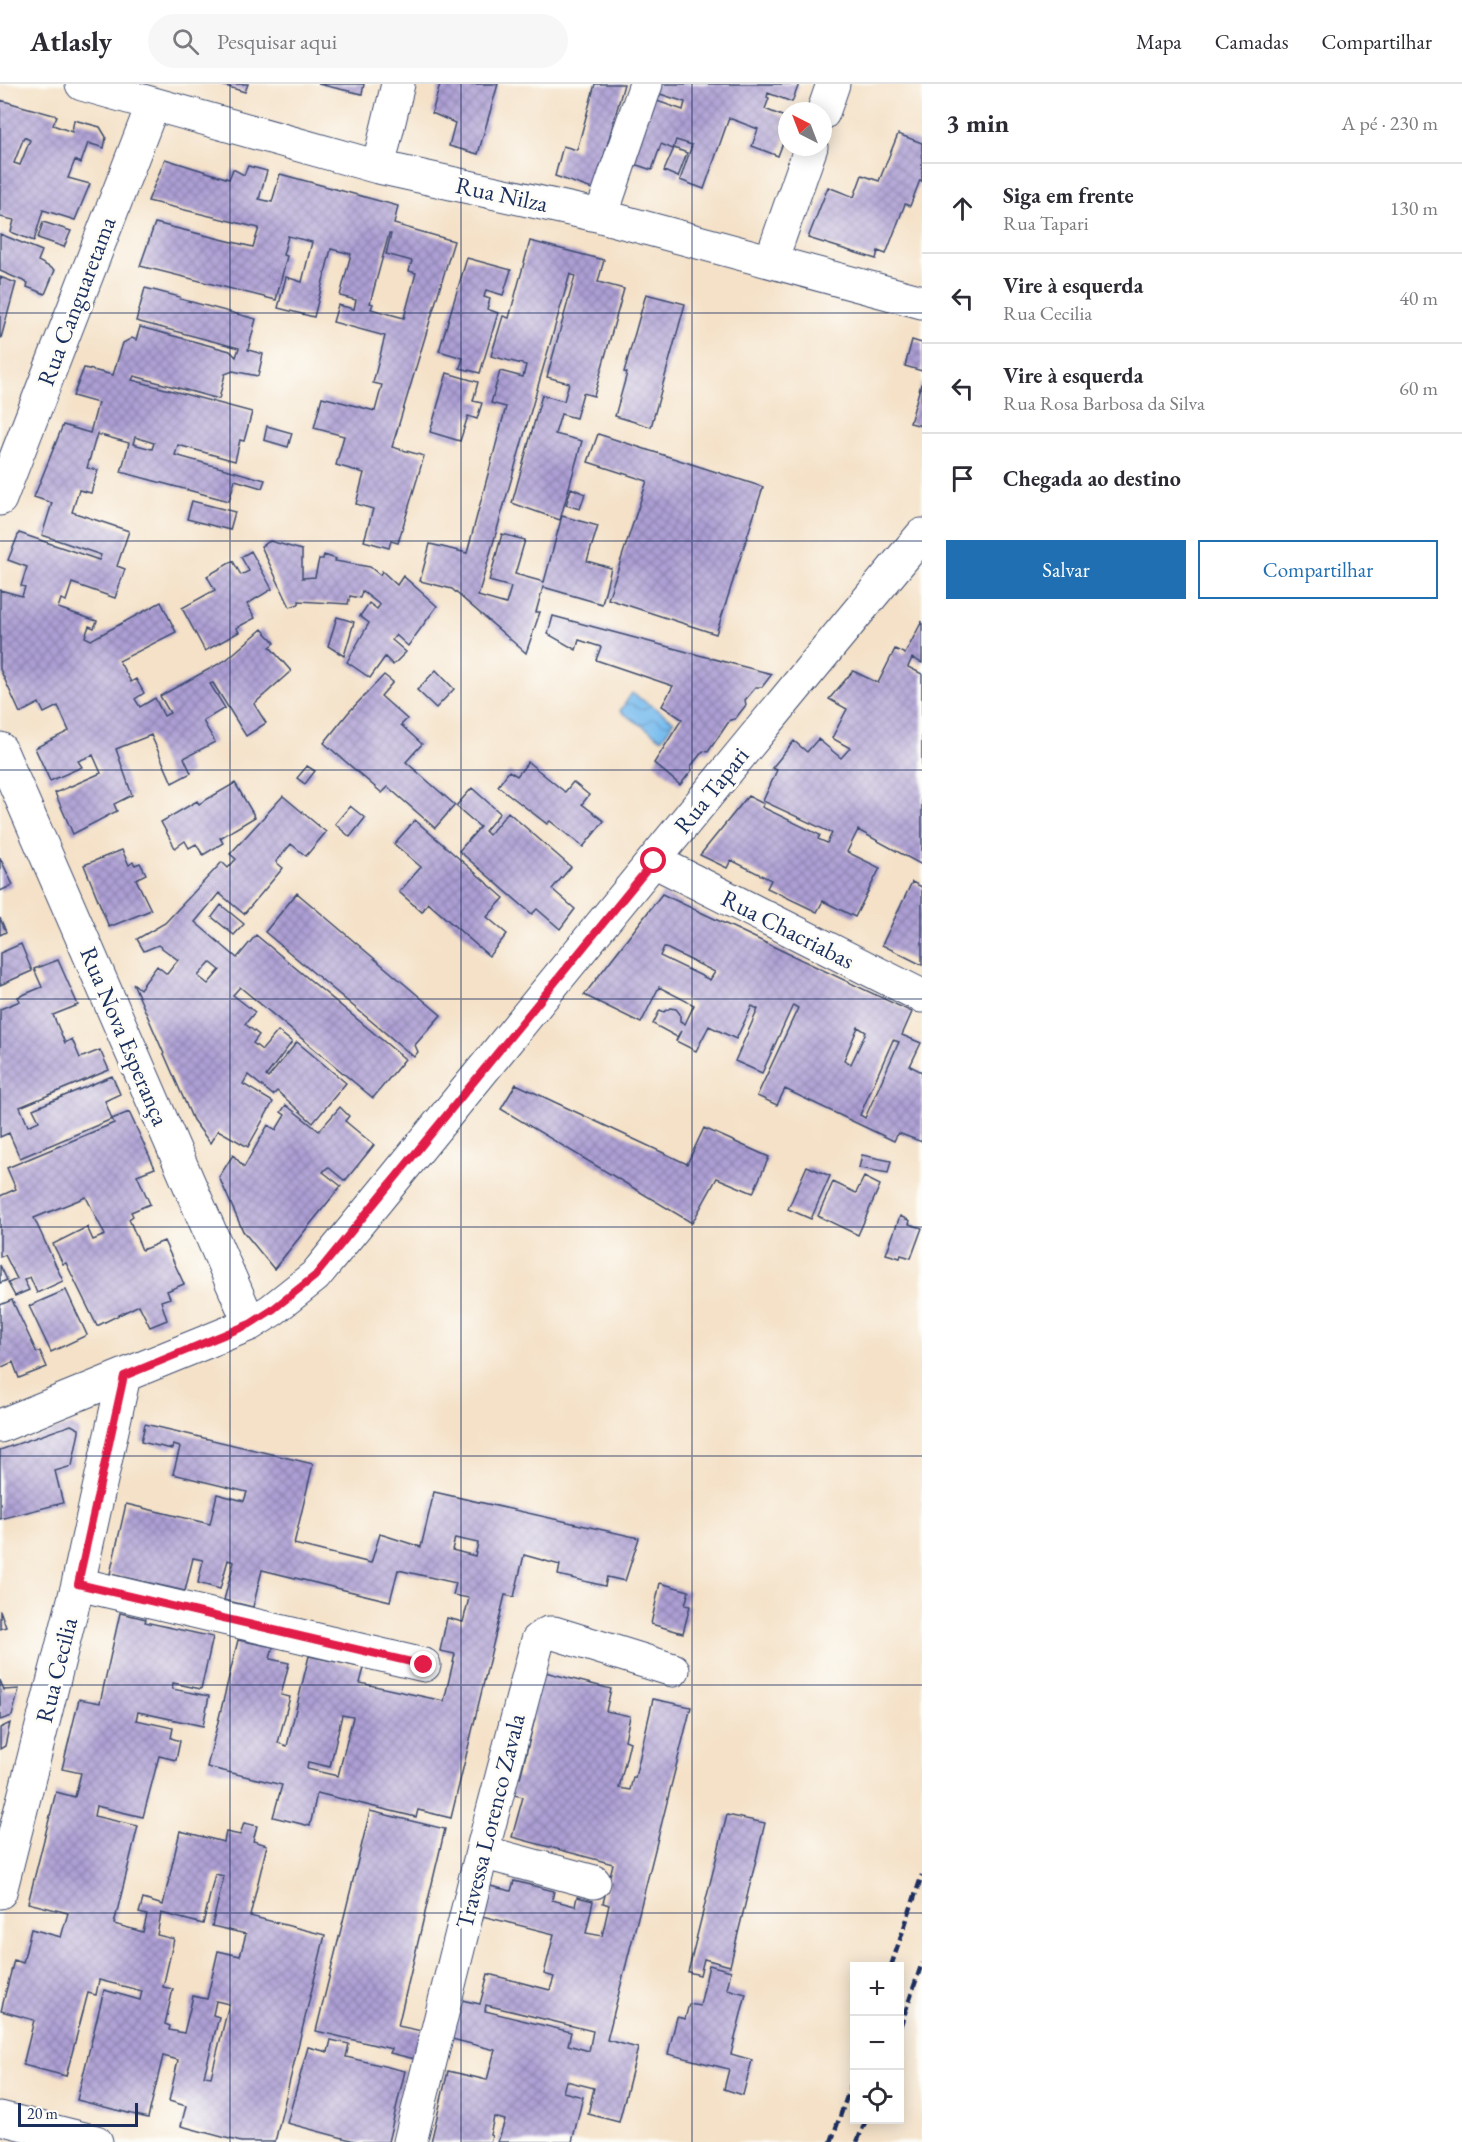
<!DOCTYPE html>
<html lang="pt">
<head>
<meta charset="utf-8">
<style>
	body { margin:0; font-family:"EB Garamond",serif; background:#f7f7f7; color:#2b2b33 }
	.controls { position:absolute; right:18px; bottom:18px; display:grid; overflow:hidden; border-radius:0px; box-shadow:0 3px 15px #0003 }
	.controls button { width:54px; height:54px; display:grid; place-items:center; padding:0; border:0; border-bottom:2px solid #e1e1e2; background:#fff; color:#2b2b33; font:30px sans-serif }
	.compass { position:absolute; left:778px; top:18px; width:54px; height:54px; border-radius:50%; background:#fff; box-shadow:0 3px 15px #0003; rotate:318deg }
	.scale { position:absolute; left:18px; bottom:15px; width:120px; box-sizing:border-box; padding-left:6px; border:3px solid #1b2f5e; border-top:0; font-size:16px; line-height:21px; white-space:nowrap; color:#1b2f5e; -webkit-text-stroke:4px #fdfcf7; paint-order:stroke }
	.stop { position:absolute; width:18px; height:18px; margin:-14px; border:4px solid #e11d48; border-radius:50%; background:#fff }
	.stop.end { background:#e11d48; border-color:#fff; box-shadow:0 2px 6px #0008 }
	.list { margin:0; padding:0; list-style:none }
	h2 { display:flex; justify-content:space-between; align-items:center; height:78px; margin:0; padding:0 24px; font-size:26px }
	h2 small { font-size:20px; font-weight:400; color:#7c7c81 }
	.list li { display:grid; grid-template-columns:39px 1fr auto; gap:18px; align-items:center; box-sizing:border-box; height:90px; padding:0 24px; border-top:2px solid #e1e1e2 }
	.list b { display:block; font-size:22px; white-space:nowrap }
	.list p { margin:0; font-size:20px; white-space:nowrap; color:#7c7c81 }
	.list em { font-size:20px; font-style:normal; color:#7c7c81 }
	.actions { display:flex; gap:12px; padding:18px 24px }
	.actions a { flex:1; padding:14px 0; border:2px solid #1f6fb2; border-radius:0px; text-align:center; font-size:21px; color:#1f6fb2 }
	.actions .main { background:#1f6fb2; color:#fff }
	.icon { flex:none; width:33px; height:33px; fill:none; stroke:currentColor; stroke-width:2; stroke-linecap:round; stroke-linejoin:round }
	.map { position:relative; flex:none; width:922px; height:2058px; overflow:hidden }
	header { display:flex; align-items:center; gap:36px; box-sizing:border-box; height:84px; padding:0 30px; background:#fff; border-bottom:2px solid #e1e1e2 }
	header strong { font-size:28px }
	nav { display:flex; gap:33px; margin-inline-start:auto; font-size:21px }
	.search { width:420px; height:54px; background:#f7f7f7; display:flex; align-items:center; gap:15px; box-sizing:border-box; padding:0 21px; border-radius:33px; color:#7c7c81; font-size:22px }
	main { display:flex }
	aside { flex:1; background:#fff }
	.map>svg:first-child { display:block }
	.water { fill:url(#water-waves); stroke:#4a76a6; stroke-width:1.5 }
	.building { fill:url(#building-cross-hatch); fill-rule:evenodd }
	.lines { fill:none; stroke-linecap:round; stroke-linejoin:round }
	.minor-casing { stroke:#3c4a6e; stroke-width:35 }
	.minor { stroke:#fff; stroke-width:33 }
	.rail { stroke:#1b2f5e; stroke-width:4.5; stroke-dasharray:9 4.5; stroke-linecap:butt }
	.route { stroke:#e11d48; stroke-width:8 }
	.grid { fill:none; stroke:#1b2f5e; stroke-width:1.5; stroke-opacity:0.55 }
	.labels { text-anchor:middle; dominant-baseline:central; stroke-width:6; stroke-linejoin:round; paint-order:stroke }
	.street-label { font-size:24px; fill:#1b2f5e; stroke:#fdfcf7 }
</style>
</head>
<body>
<header>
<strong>Atlasly</strong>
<div class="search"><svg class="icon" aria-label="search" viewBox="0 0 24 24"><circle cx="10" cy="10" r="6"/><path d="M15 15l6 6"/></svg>Pesquisar aqui</div>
<nav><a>Mapa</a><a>Camadas</a><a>Compartilhar</a></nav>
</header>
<main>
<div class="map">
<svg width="922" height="2058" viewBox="0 0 922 2058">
	<defs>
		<pattern id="water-waves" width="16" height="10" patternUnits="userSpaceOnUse" patternTransform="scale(1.5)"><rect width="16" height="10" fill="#78bcee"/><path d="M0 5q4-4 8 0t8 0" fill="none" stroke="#6299c4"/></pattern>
		<pattern id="building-cross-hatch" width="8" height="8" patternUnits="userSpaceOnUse" patternTransform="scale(1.5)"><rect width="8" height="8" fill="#ad9fd4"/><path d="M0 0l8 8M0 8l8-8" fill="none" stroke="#8c82af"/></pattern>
	</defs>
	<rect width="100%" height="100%" fill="#fdfcf7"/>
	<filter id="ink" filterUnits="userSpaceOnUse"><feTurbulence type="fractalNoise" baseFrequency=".0167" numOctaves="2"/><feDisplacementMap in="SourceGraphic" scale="12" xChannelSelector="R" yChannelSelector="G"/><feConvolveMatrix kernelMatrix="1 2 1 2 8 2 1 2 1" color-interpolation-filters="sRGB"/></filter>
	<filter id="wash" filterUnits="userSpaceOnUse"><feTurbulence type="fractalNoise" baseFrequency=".008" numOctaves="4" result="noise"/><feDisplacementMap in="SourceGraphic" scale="24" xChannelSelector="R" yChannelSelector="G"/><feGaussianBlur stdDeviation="1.35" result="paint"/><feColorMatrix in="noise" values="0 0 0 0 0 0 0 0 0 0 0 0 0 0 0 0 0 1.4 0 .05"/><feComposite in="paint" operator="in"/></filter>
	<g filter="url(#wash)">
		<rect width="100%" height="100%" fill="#f4e1c7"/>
		<!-- water -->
		<path class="water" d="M632,609L674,637L662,655L620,627Z"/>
		<g id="blocks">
			<!-- building -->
			<path class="building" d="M219,0H248L245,8Z
				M318,0H364L362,10Z
				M440,0H498L478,70L449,62L455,39L432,29Z
				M595,0H624L595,106L555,92L563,62L577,66Z
				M651,0H799L792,18L768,9L767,13L769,14L765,25L787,34V48L778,72L752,62L758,45L729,34L704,105L680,96L692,61L676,56L673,65L661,60L652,86L625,77ZM660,10L685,18L683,26L657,17Z
				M0,16L57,32L53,41L72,48L74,36L100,43L106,53L104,64L88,59L81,79L75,76L68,94L90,100L75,136L43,126L34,157L11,148L14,136L0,133ZM24,53L30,56L20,81L14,79Z
				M898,50L922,59V97L920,96L910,122L905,120L886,170L878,167L876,175L808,154L828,103L854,113L862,91L879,97Z
				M674,64L687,69L678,93L664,87Z
				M165,75L229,95L233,85L244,91L248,82L267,87L259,115L272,118L280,90L398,122L394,140L454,157L392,363L424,372L398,459L391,457L389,464L364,457L373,425L356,420L364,389L336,381L344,352L314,344L322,313L375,327L382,301L373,299L385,252L333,238L338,221L354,225L356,216L340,212L351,170L331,165L314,233L278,224L286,193L302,198L312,158L288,152L283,171L287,172L276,216L140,182L155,139L253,163L259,144L148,117ZM389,150H391L386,170L412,177L409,187L416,189L404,234L371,225L373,220L370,219Z
				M43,138L71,147L64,163L38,154Z
				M0,150L42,167L38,177L55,186L45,210L27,203L28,199L0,187Z
				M530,157L604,176L598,198L624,205L594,312L583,309L576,334L561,330L555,350L582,357L560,436L512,419L542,311L564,317L569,299L547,293L575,192L570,190L478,512L506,520L511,503L489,497L502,450L525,456L515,490L544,498L562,432L598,442L587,477L611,484L602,520L543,503L536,528H540L526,569L452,505L420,497L430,460L467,469L506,323L491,319L500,287L523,293L526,281L491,272L503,232L509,234Z
				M467,174L511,186L503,211L486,206L484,213L490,215L487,225L498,229L480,289L460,284L463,274L439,267Z
				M0,193L16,199L1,254H0Z
				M145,204L180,213V215L256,235L248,266L263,270L258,292L233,287L225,290L219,315L134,292L132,296L252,328L244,357L240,356L235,377L178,361L175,371L265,396L262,404L235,396L229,417L121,388L129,359L97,350L87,384L98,386L91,409L79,406L72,428L129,447L117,482L125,485L115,514L72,499L66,517L61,515L58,524L97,537L94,544L89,542L85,553L91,556L161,518L176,548L119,577L131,598L136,595L144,609L135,615L140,623L155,614L164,632L170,629L160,612L226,576L262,545L275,559L270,563L291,587L254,620L266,639L246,652L213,599L210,600L225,624L203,637L215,658L184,674L191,689L172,699L151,651L116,665L132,711L114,720L117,727L73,750L55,709L101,689L93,671L78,677L82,683L50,697L35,664L69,647L58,622L44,629L39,619L20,629L0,585V506L22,512L25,503L21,502L27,483L8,476L19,449L99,476L101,471L42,451L52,419L34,413L63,341L90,349L98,319L73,312L84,284L113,291L123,259L132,254L136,256L140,243L230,267L236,273L239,264L136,237ZM135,353L154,359L152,365L133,360Z
				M646,210L685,220L651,343L615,332L627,289L624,288Z
				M912,256L922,259V287L905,282Z
				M447,289L478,298L473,317L482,319L477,335L468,332L460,357L430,348Z
				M921,300H922V342L910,339Z
				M267,342L292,349L288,363L264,356Z
				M598,350L763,403L716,550L608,515L647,397L588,378Z
				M571,404L585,410L580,425L566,421Z
				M192,417L235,428L230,446L187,435Z
				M270,457L302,466V494L315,493L319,475H323L324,471L336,475L335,477L370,483L380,491L382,487L397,501L403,492L437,522L408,562L396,551L392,556L406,568L393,581L385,573L370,594L347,578L369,539L360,532L369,519L377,525L380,521L362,507L360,514L350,512L348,520L299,517V520L290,523L261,462Z
				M251,467L272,505L247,520L255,534L236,544L239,548L205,567L182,524L215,506L207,492L233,477L241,491L249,487L241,473Z
				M553,532L710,574L772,590L762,603H756L745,616L746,621L735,635L730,636L708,668L703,667L691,682L692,686L680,701L654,679L682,635L662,622L673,602L596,576L601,563L579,556L576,566L548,550Z
				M337,533L354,538L344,572L328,562Z
				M922,537V579L912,574L908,583L922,590V781L858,746L847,768L880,784L855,833L823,817L817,828L767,804L771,796L731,776L727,784L700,771L748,712L764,720L762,723L820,751L818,755L827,759L832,749L763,717L777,686L772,684L794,657L807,668L818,655L841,674L850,664L832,654L847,625L829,615L853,587L878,599L895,565L905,570Z
				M436,586L454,605L436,624L417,606Z
				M384,591L393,598L381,612L407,635L401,641L422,660L406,678L455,721L435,744L388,703L382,709L324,659L348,629Z
				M528,678L565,708L573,698L589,711L582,720L604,737L583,763L550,737L547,740L498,702L509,687L517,692Z
				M307,682L315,687L305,700L297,694Z
				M235,699L255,733L220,754L223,759L203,771L196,760L189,764L185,757L175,764L161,738L197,717L199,720Z
				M472,704L500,729L485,747L489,751L508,728L571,783L552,805L575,825L560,845L537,825L532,830L459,767L480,743L456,722Z
				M283,712L326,748L306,772L291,760L276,778L283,784L244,830L219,809L195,838L237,874L256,851L405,975L373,1014L240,903L233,911L255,928L245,940L259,951L253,959L262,966L278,947L292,958L266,992L268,994L297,958L346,999L313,1039L277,1007L273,1011L248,991L243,1000L273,1018L248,1063L218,1046L210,1059L193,1036L133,899L140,905L157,882L167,890L178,876L158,861L144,867L137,855L165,839L222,778L228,784L236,775L230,770ZM210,878L220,886L208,900L198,892Z
				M350,722L365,734L350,753L335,740Z
				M415,736L504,814L487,833L507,850L489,872L428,819L422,828L399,808L421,783L394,760Z
				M122,766L129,781L133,778L135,781L140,779L146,790L136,795L151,826L109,843L84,781Z
				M0,774L13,801L0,807Z
				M912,798L922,803V881L882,861Z
				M297,809L441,931L415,961L418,968L414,973L265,848Z
				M662,810L912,928L902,951L921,959L910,982L922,988V1058L898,1049L894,1057L785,1005L777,1021L757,1012L798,924L793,921L762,989L735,977L758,925L752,922L736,955L709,942L696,967L676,957L681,947L677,953L653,940L660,926L664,928L670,924L676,925L680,930V937L685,940L694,921L659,903L641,939L584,911ZM664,863L715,888L710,896L660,872ZM858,943L866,948L851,980L844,976ZM893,956L899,958L865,1034L860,1031Z
				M221,821L244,840L234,851L212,833Z
				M0,834L6,848L0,851Z
				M21,860L32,887L0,901V869Z
				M58,876L78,921L53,931L65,959L72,955L80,974L100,966L109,986L20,1023L28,1042L39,1037L33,1025L112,992L120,1010L105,1017L112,1035L20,1074L9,1049L0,1053V925L20,917L18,913L42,903L34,885Z
				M516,1000L687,1080L704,1044L769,1073L753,1109L717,1094L692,1139L501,1025Z
				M286,1021L319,1047L340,1023L349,1032L345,1037L374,1061L345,1097L328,1083L323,1088L341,1102L274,1185L243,1147L219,1093L233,1071L244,1083L268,1041L276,1046L285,1031L281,1028Z
				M129,1028L155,1084L137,1091L150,1120L131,1128L133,1132L129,1135L142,1166L164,1157L184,1200L167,1207L170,1214L161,1217L167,1236L150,1243L139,1221L97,1242L66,1179L63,1180L53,1160L87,1143L93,1156L105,1151L86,1113L34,1134L63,1197L37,1209L30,1193L24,1196L29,1206L15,1212L8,1199L17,1195L5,1171L0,1173V1112L16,1105L7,1084L114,1039L112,1035Z
				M862,1071L891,1077L888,1089L859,1084Z
				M807,1082L830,1092L811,1135L788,1125Z
				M864,1093L880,1101L858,1151L818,1132L833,1098L856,1109Z
				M900,1132L910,1137L909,1140L922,1144L911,1174L901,1171L900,1174L886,1170Z
				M0,1181L7,1196L0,1199Z
				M66,1206L87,1251L51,1268L29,1222Z
				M12,1216L37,1269L40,1267L47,1283L19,1294L13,1278L0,1284V1221Z
				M145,1340L313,1380L294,1460L371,1479L380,1450L421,1463L434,1408L639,1454L625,1497L607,1493L605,1502L558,1491L560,1481L524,1471L514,1513L505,1511L451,1734L418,1726L416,1733L317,1709L310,1742L273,1733L282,1701L207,1683L238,1556L273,1563L270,1575L289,1579L281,1611L290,1613L278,1659L287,1662L309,1572L364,1584L360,1599L444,1617L455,1570L440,1567L447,1534L463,1538L469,1514L453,1511L456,1499L398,1486L390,1517L262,1486L253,1523L224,1516L234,1478L228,1476L220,1505L198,1499L203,1476L193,1474L185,1507L110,1490L126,1420L210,1440L217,1410L244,1417L247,1408L173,1390L180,1363L173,1361L172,1365L141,1358ZM455,1454L478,1459L475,1472L452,1466ZM342,1631L353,1633L338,1692L307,1685L308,1678L330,1683Z
				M71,1341L79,1345V1348L72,1382L55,1387L63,1419L0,1435V1366Z
				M660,1499L689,1507L685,1521L690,1522L683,1549L651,1540Z
				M0,1526L6,1543L0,1545Z
				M120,1529L146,1535L145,1538L213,1553L201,1605L173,1599L172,1605L209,1612L203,1642L138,1628L136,1636L173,1644L171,1654L180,1657L176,1676L159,1672L143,1733L96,1722L94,1732L138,1742L114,1840L143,1848L147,1831L139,1829L143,1815L163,1821L180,1747L224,1758L226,1748L240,1751L244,1739L257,1742L253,1757L267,1761L250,1832L325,1851L275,2058H241L181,2042L186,2022L169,2017L178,1976L163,1972L148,2034L77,2016L104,1906L140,1916L142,1907L99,1896L96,1911L88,1909L66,1992L23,1981L34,1936L1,1927L14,1876L23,1879L31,1845L61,1853L68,1829L28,1819L56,1708L75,1713L81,1689L62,1685L79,1615L100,1619ZM215,1790L224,1792L212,1842L246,1850L240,1872L218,1867L207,1915L193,1912L184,1949L169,1946L170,1942L165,1940L173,1905L163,1903L174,1855L157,1851L161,1829L203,1840ZM216,1917L229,1920L211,1993L204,1992L219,1933L213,1931Z
				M541,1587L611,1605L606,1627L630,1632L625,1656L630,1658L619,1704L630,1706L633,1693L635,1694L653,1615L691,1623L607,1956L638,1964L619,2038L588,2030L594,2004L566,1997L563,2008L583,2013L572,2058H498L505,2036L494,2033L490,2051L492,2052L490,2058H431L448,1987L487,1996L495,1966L448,1954L457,1915L480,1920L488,1890L550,1906L554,1893L544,1890L554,1850L478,1831L486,1801L511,1807L514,1797L554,1807L552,1816L575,1822L577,1813L593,1817L586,1849L602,1852L609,1821L603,1819L613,1780L512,1753L523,1713L510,1710L515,1693L520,1694L535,1634L530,1633ZM486,1921L593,1947L589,1967L568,1961L571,1948L485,1927Z
				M0,1596L4,1606L19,1605L12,1632L0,1636Z
				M10,1639L5,1662L0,1665V1644Z
				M370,1727L445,1745L398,1942L422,1947L415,1975L390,1969L392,1965L316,1947Z
				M727,1731L765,1739L730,1882L704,1875L700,1891L688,1888Z
				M709,1881L731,1887L727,1905L746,1910L731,1970L752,1976L743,2011L724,2005L729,1985L668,1970L677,1933L685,1935L689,1920L700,1922Z
				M331,1956L349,1960L346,1973L405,1987L388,2058H358L287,2039L308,1963L328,1968Z"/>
		</g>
	</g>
	<g filter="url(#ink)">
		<use href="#blocks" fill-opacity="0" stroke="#3c4a6e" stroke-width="1.5"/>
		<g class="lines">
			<!-- minor casing -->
			<g class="minor-casing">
				<path id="minor" d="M82,0L378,83L601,132L922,218
					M823,29L833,0
					M378,83L398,0
					M601,132L646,0
					M771,177L811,63
					M0,415L153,20
					M0,665L250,1240
					M654,777L922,912
					M0,1342L250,1240L272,1226L315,1192C517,945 717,696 922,451
					M78,1500L424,1581
					M482,1768L594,1798
					M0,1808L78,1500L124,1292
					M0,2034L96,2058
					M410,2058L482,1768L538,1556L548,1549H554L673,1586"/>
			</g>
			<!-- minor -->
			<use href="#minor" class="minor"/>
			<!-- rail -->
			<path class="rail" d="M891,1882L922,1791
				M900,1943L922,1879
				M831,2058L854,1993
				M857,2058L866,2036"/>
		</g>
	</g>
	<g class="lines" filter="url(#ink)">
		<!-- route -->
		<path class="route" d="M424,1581L78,1500L124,1292L250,1240L272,1226L315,1192L654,777"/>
	</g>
	<!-- grid -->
	<path class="grid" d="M230,0V2058M461,0V2058M692,0V2058M0,229H922M0,457H922M0,686H922M0,915H922M0,1143H922M0,1372H922M0,1601H922M0,1829H922"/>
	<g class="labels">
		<!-- street labels -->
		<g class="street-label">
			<text transform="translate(502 110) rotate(12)">Rua Nilza</text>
			<text transform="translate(76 217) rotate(-69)">Rua Canguaretama</text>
			<text transform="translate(711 706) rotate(-51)">Rua Tapari</text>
			<text transform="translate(788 845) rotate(27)">Rua Chacriabas</text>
			<text transform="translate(125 952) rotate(67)">Rua Nova Esperança</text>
			<text transform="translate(56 1586) rotate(-76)">Rua Cecilia</text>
			<text transform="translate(490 1737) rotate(-76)">Travessa Lorenco Zavala</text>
		</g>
	</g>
</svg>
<div class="controls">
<button>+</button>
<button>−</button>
<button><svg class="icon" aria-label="locate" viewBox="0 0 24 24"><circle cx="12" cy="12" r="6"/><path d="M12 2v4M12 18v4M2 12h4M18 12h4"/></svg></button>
</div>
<svg class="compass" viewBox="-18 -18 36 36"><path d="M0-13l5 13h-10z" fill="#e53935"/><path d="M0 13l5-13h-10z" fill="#7c7c81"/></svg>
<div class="scale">20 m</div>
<div class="stop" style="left:654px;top:777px"></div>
<div class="stop end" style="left:424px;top:1581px"></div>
</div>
<aside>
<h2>3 min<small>A pé · 230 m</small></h2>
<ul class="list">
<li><svg class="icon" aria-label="ahead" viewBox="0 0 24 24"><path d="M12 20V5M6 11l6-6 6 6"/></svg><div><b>Siga em frente</b><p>Rua Tapari</p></div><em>130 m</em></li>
<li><svg class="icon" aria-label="left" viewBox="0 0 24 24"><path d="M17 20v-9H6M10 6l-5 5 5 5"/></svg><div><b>Vire à esquerda</b><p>Rua Cecilia</p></div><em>40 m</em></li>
<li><svg class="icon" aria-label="left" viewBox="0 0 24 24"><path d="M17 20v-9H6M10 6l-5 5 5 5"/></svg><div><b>Vire à esquerda</b><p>Rua Rosa Barbosa da Silva</p></div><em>60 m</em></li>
<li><svg class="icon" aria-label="arrive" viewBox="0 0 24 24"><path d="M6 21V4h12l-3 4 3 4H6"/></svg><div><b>Chegada ao destino</b></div></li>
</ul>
<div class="actions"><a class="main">Salvar</a><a>Compartilhar</a></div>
</aside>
</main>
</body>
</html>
